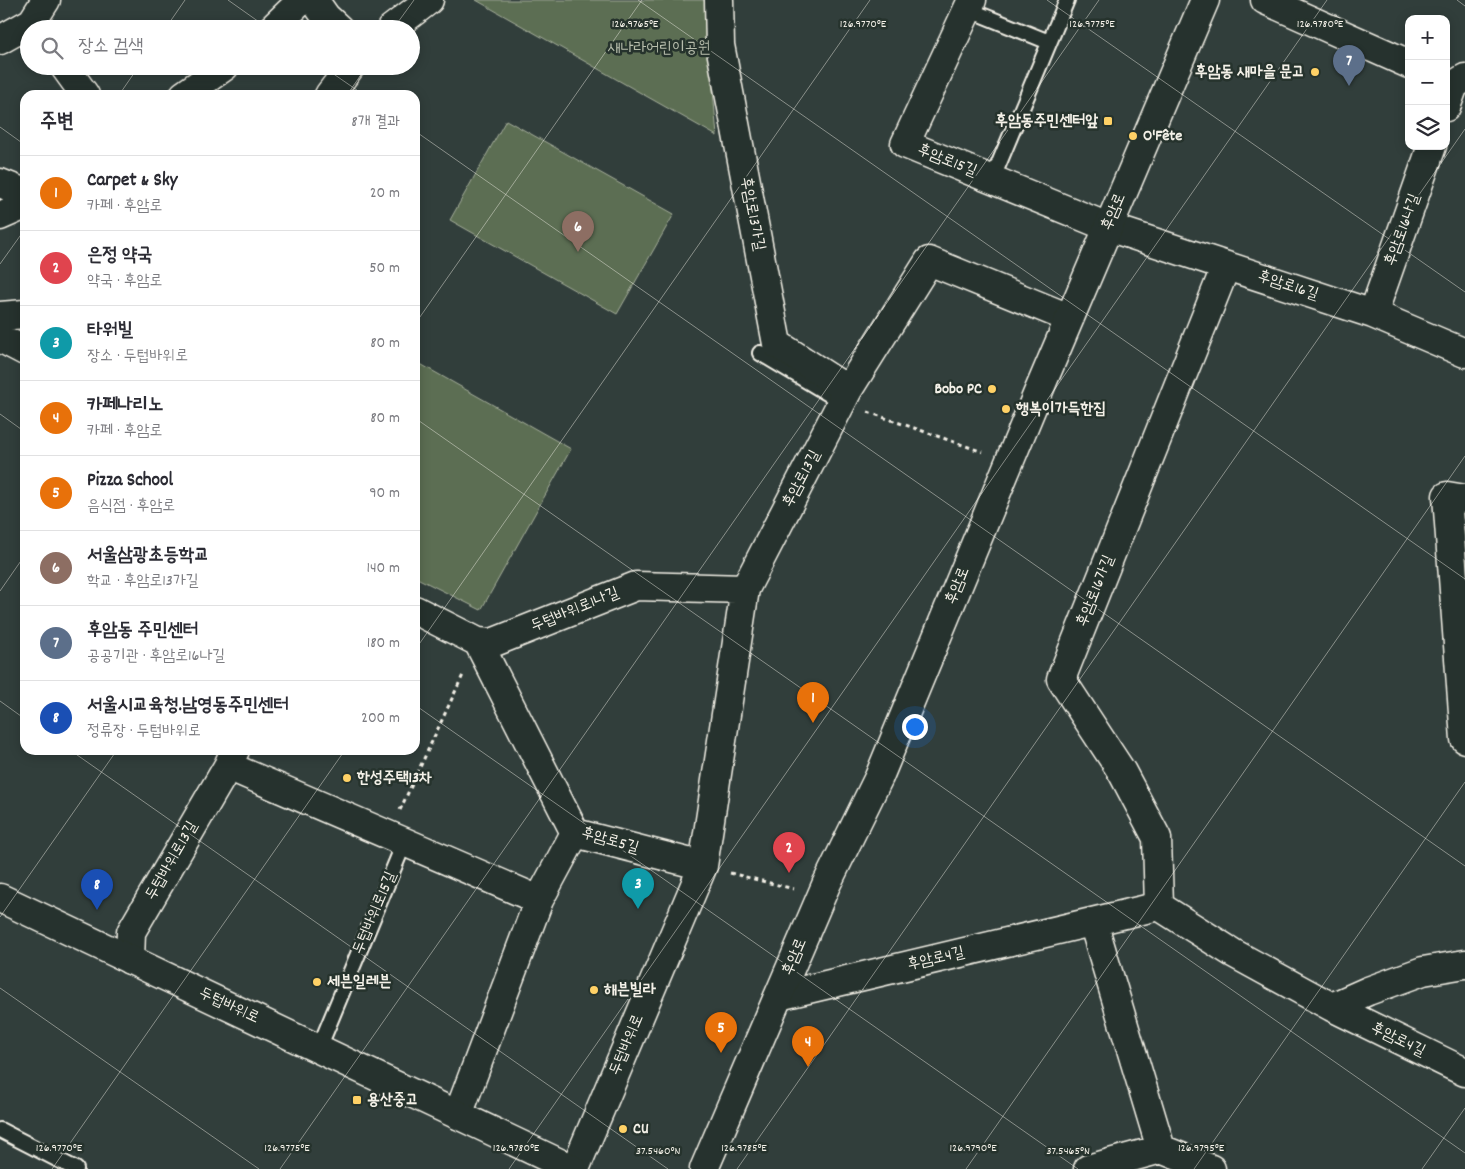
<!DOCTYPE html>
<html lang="ko">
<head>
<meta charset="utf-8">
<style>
	body { margin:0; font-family:Dekko,"Poor Story",sans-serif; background:#f7f7f7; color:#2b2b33 }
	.controls { position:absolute; right:15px; top:15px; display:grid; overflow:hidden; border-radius:10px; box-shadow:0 2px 12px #0003 }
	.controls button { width:45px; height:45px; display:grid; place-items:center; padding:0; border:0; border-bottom:1px solid #e1e1e2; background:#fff; color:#2b2b33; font:25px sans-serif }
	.you { position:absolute; left:914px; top:726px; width:18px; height:18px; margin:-12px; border:4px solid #fff; border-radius:50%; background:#1a73e8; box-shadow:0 0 0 8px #1a73e833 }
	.badge { display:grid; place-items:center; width:32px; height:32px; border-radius:50%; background:#1a73e8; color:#fff; font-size:16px; font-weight:700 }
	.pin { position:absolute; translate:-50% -41px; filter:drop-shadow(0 1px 2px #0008) }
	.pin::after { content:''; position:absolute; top:26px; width:18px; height:15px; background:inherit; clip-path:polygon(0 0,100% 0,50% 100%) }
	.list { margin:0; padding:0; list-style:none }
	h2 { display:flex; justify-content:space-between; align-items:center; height:65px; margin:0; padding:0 20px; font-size:21px }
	h2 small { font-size:16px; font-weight:400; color:#7c7c81 }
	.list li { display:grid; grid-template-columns:32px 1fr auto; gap:15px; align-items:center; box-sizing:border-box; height:75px; padding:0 20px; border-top:1px solid #e1e1e2 }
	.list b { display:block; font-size:19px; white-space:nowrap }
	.list p { margin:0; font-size:16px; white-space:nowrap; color:#7c7c81 }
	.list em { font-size:16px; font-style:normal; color:#7c7c81 }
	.icon { flex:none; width:28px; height:28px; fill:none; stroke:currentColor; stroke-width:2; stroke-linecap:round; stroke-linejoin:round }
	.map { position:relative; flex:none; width:1465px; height:1169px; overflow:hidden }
	.search { position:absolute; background:#fff; box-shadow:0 2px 12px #0003; left:20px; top:20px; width:400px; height:55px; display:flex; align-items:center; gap:12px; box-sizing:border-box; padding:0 18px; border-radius:28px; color:#7c7c81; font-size:19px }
	.panel { position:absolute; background:#fff; box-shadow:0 2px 12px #0003; left:20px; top:90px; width:400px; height:665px; border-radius:15px }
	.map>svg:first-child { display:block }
	.green { fill:#5b6e52; stroke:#a8b09d }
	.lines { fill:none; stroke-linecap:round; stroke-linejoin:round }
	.service-casing { stroke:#f4f1e8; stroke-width:18 }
	.minor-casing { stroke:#f4f1e8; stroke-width:31 }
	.secondary-casing { stroke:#f4f1e8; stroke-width:31 }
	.path { stroke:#f4f1e8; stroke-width:3; stroke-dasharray:4 4; stroke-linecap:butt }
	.service { stroke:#26332d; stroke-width:14 }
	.minor { stroke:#26332d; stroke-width:28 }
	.secondary { stroke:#26332d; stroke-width:28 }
	.ticks { fill:none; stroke:#f4f1e8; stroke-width:1; stroke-opacity:0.45 }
	.poi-dot { fill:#ffd166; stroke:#26332d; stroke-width:2 }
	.labels { text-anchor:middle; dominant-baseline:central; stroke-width:5; stroke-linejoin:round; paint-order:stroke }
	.park-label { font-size:16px; fill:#b7bdac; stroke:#26332d }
	.poi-label { font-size:16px; font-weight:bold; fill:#f4f1e8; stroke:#26332d; text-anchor:start }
	.street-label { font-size:16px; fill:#f4f1e8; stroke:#26332d }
	.ticks-label { font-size:12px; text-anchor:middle; fill:#f4f1e8; stroke:#26332d; stroke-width:5; stroke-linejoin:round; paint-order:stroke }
</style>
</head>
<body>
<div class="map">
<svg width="1465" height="1169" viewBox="0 0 1465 1169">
	<rect width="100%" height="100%" fill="#313e3b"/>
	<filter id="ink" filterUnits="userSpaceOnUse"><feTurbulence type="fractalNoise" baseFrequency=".02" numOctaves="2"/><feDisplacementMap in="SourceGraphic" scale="10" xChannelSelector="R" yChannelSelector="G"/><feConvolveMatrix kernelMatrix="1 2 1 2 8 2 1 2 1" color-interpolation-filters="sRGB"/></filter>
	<g filter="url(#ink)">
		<!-- green -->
		<path class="green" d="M476,0H705L717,136Z
			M506,120L674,214L617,314L450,220Z
			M415,361L571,449L481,610L415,577Z"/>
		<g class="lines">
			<!-- service casing -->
			<g class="service-casing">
				<path id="service" d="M967,9L1049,42
					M992,180L1067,0
					M760,353L842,402
					M319,1048L400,853L391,840
					M0,1130L76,1169"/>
			</g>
			<!-- minor casing -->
			<g class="minor-casing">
				<path id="minor" d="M314,0L326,17L339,29
					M719,0L720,45L777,344L848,390
					M972,0L905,144L1108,227L1373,314L1465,353
					M1265,0L1409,64
					M272,29L302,0
					M391,29L429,0
					M0,40L32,22L46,0
					M64,66L85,95
					M184,95L225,66
					M329,95L351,66
					M1446,107L1454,85L1465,78
					M0,183L25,193
					M0,216L25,205
					M1373,314L1432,146
					M0,316L25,314
					M0,338L25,351
					M1465,499L1447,496L1465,739
					M415,610L478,642L492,643L636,586L745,589
					M478,642L575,833L703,866
					M228,766L539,900
					M1159,906L1157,838L1122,772L1061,679L1226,266
					M1093,922L1161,1149
					M130,960L131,932L228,766L235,750
					M779,996L1159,906L1233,953L1332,1007L1368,991L1423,971L1465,964
					M1332,1007L1465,1072
					M458,1115L539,900L575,833
					M575,1169L703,866L745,589L848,390L929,261L1069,318
					M1088,1169L1161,1149L1211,1169"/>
			</g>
			<!-- secondary casing -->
			<g class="secondary-casing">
				<path id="secondary" d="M0,898L572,1169
					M704,1169L826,885L879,777L1037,395L1205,0"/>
			</g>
			<!-- path -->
			<path class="path" d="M868,412L983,452
				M400,810L463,675
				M730,873L794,889"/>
			<!-- service -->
			<use href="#service" class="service"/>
			<!-- minor -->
			<use href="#minor" class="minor"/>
			<!-- secondary -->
			<use href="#secondary" class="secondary"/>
		</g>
	</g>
	<!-- ticks -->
	<path class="ticks" d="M228,0L269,29M638,0L1465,579M1047,0L1465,292M1457,0L1465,6M165,29L185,0M393,29L414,0M322,66L364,95M119,95L139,66M347,95L367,66M0,127L25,145M415,131L1465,866M0,264L25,229M415,324L642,0M0,414L25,432M415,418L1465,1153M0,591L25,555M415,650L870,0M0,701L25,719M415,705L1078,1169M70,750L668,1169M0,917L117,750M0,988L259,1169M52,1169L345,750M280,1169L1099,0M509,1169L1327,0M737,1169L1465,129M966,1169L1465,456M1194,1169L1465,782M1422,1169L1465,1108"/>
	<!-- markers -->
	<g class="poi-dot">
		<circle cx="1315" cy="72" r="5"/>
		<rect x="1103" y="116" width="10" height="10" rx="2.5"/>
		<circle cx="1133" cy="136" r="5"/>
		<circle cx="992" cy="389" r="5"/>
		<circle cx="1006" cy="409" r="5"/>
		<circle cx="347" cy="778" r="5"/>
		<circle cx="317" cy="982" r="5"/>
		<circle cx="594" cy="990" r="5"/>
		<rect x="352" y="1095" width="10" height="10" rx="2.5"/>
		<circle cx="623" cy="1129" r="5"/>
	</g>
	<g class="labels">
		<!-- park labels -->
		<g class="park-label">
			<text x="659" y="48">새나라어린이공원</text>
		</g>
		<!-- poi labels -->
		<g class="poi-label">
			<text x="1305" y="72" text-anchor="end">후암동 새마을 문고</text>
			<text x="1098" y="121" text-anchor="end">후암동주민센터앞</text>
			<text x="1143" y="136">O'Fête</text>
			<text x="982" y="389" text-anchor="end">Bobo PC</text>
			<text x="1016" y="409">행복이가득한집</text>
			<text x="357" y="778">한성주택13차</text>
			<text x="327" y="982">세븐일레븐</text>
			<text x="604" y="990">해븐빌라</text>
			<text x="367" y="1100">용산중고</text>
			<text x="633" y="1129">CU</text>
		</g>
		<!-- street labels -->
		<g class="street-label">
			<text transform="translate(947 161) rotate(22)">후암로15길</text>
			<text transform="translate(1114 212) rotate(-67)">후암로</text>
			<text transform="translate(752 214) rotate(79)">후암로13가길</text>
			<text transform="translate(1403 230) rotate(-70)">후암로16나길</text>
			<text transform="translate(1288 286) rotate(18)">후암로16길</text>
			<text transform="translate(802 479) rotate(-62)">후암로13길</text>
			<text transform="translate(958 586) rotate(-68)">후암로</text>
			<text transform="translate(1096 591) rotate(-68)">후암로16가길</text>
			<text transform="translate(575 610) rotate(-22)">두텁바위로1나길</text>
			<text transform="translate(610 841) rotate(16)">후암로5길</text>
			<text transform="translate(172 861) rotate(-60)">두텁바위로13길</text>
			<text transform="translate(375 913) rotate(-67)">두텁바위로15길</text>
			<text transform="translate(795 957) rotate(-67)">후암로</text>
			<text transform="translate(936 959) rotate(-13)">후암로4길</text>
			<text transform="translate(229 1006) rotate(25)">두텁바위로</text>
			<text transform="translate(1398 1040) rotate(26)">후암로4길</text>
			<text transform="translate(627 1045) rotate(-67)">두텁바위로</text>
		</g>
	</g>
	<g class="ticks-label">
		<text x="635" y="27">126.9765°E</text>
		<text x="863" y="27">126.9770°E</text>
		<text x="1092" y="27">126.9775°E</text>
		<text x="1320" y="27">126.9780°E</text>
		<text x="59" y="1151">126.9770°E</text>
		<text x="287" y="1151">126.9775°E</text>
		<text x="516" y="1151">126.9780°E</text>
		<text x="744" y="1151">126.9785°E</text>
		<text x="973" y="1151">126.9790°E</text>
		<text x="1201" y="1151">126.9795°E</text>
		<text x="658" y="1154">37.5460°N</text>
		<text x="1068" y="1154">37.5465°N</text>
	</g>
</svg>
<div class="controls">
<button>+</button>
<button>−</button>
<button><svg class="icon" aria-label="layers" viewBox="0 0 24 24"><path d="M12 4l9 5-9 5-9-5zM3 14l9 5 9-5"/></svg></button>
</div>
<div class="you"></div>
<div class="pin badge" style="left:813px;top:723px;background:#e8710a">1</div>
<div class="pin badge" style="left:789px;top:873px;background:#e0444e">2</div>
<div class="pin badge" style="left:638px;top:909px;background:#0f9aa8">3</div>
<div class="pin badge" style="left:808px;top:1067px;background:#e8710a">4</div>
<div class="pin badge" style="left:721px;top:1053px;background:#e8710a">5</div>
<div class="pin badge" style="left:578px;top:252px;background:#8d6e63">6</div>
<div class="pin badge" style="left:1349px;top:86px;background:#5c6f8a">7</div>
<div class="pin badge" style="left:97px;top:910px;background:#1a4fb4">8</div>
<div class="search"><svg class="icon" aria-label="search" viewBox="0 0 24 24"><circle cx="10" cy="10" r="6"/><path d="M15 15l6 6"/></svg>장소 검색</div>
<section class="panel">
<h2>주변<small>8개 결과</small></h2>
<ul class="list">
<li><span class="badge" style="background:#e8710a">1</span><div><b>Carpet &amp; Sky</b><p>카페 · 후암로</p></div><em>20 m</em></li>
<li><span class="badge" style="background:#e0444e">2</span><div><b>은정 약국</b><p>약국 · 후암로</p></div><em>50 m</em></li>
<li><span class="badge" style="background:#0f9aa8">3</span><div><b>타워빌</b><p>장소 · 두텁바위로</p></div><em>80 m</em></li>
<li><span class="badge" style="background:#e8710a">4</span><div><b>카페나리노</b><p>카페 · 후암로</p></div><em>80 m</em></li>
<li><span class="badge" style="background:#e8710a">5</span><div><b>Pizza School</b><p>음식점 · 후암로</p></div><em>90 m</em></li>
<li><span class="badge" style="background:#8d6e63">6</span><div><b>서울삼광초등학교</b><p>학교 · 후암로13가길</p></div><em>140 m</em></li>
<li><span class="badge" style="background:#5c6f8a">7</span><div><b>후암동 주민센터</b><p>공공기관 · 후암로16나길</p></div><em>180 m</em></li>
<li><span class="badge" style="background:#1a4fb4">8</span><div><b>서울시교육청.남영동주민센터</b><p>정류장 · 두텁바위로</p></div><em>200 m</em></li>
</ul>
</section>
</div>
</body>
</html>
